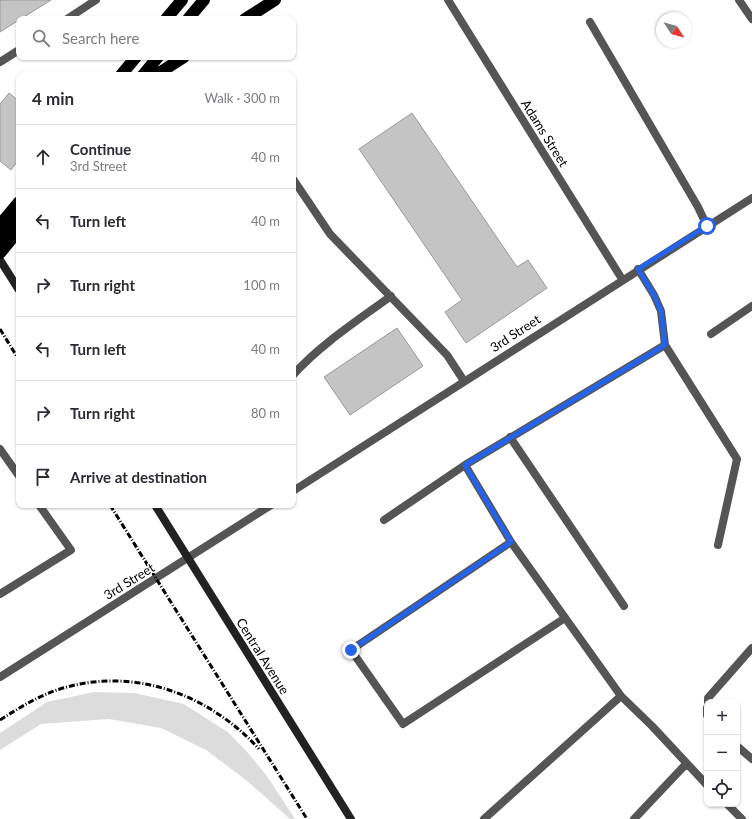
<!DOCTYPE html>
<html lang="en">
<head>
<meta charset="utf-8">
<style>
	body { margin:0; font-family:Lato,sans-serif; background:#f7f7f7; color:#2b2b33 }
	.controls { position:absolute; right:12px; bottom:12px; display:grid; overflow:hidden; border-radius:8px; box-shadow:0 1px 3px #0004 }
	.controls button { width:36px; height:36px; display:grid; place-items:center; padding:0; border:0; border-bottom:1px solid #e1e1e2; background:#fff; color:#2b2b33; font:20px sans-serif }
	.compass { position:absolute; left:656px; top:12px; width:36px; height:36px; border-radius:50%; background:#fff; box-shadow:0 1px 3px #0004; rotate:126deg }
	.stop { position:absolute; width:12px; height:12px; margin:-9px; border:3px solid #2563eb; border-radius:50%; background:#fff }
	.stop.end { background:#2563eb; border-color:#fff; box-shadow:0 1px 4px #0008 }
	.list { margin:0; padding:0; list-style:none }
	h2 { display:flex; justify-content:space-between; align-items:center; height:52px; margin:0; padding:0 16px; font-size:17px }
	h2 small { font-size:13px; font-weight:400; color:#7c7c81 }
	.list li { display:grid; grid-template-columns:26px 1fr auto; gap:12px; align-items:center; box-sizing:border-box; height:64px; padding:0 16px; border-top:1px solid #e1e1e2 }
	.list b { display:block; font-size:15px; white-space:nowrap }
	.list p { margin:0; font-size:13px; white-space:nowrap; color:#7c7c81 }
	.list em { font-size:13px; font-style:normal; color:#7c7c81 }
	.icon { flex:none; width:22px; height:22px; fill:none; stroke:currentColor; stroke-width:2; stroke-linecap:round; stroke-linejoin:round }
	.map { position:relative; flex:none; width:752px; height:819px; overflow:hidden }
	.search { position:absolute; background:#fff; box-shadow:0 1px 3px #0004; left:16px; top:16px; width:280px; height:44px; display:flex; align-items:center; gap:10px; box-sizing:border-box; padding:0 14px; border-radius:8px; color:#7c7c81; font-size:15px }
	.panel { position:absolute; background:#fff; box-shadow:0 1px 3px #0004; left:16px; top:72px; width:280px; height:436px; border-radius:8px }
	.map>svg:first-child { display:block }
	.green { fill:#dcdcdc }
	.building { fill:#c4c4c4; stroke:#999 }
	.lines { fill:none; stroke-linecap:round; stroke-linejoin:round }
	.lane { stroke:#555; stroke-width:8 }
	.street { stroke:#555; stroke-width:8 }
	.secondary { stroke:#222; stroke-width:8 }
	.highway { stroke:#000; stroke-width:12 }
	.rail { stroke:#000; stroke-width:3; stroke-dasharray:6 2 1 2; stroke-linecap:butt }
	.route { stroke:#2563eb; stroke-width:5 }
	.labels { text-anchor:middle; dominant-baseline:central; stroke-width:3; stroke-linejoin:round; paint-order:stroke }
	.street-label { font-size:13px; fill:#000; stroke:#fff }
</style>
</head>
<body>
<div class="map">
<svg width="752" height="819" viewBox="0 0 752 819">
	<rect width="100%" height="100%" fill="#fff"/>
	<!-- green -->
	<path class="green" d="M94,692L134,693L184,704L229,733L248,753L267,776L295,819H290L246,780L206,750L161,728L109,719L41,724L0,750V733L47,702Z"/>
	<!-- building -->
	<path class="building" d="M0,0H51L0,32Z
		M9,93L19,101V159L11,170L0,161V104Z
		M412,113L517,267L528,260L547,288L466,343L445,312L462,300L359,149Z
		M397,328L423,366L350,415L324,377Z"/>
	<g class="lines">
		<!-- lane -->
		<path class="lane" d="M739,0L752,19
			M590,22L698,207L707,226
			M293,179L330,234L447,355L464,381
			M638,269L654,295L661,311L665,345L737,459L718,545
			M711,334L752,306
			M293,375C321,344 357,321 391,296
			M510,437L624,606
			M0,449L19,476
			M465,465L665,345
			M384,520L465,465L511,542L621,696L652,726L707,785
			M511,542L351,650L403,724L565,618
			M0,594L71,550L39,505
			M708,702V698L752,648
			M707,708V715
			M737,746L752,759
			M727,804L742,819
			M484,819L621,696
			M634,819L686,764"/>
		<!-- street -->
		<path class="street" d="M448,0L622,279
			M67,19L96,0
			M0,62L19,50
			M293,491L752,198
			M0,677L271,505"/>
		<!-- secondary -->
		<path class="secondary" d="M0,260L19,290
			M155,505L351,819"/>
		<!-- highway -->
		<path class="highway" d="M166,19L182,0
			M188,19L204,0
			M245,19L275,0
			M121,75L136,57
			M143,75L158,57
			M156,75L184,57
			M0,225L19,202
			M0,239L19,215
			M0,253L19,230"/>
		<!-- rail -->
		<path class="rail" d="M0,329L19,360
			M110,505L307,819
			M0,720C19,708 38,696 60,689C133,666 209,694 259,749"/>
	</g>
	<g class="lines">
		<!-- route -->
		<path class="route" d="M351,650L511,542L465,465L665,345L661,311L654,295L638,269L707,226"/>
	</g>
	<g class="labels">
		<!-- street labels -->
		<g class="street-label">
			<text transform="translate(545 133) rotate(58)">Adams Street</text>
			<text transform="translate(515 333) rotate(-33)">3rd Street</text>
			<text transform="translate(129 581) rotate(-32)">3rd Street</text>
			<text transform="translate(263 656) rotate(58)">Central Avenue</text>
		</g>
	</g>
</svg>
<div class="controls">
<button>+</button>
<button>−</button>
<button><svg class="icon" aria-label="locate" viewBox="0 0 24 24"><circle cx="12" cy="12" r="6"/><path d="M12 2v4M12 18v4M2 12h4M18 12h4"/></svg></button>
</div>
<svg class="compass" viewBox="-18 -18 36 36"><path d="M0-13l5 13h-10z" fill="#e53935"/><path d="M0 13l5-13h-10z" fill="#7c7c81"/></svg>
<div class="stop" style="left:707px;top:226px"></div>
<div class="stop end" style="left:351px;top:650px"></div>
<div class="search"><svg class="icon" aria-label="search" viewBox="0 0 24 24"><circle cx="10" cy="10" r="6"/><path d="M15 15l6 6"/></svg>Search here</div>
<section class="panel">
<h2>4 min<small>Walk · 300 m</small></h2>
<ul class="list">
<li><svg class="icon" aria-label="ahead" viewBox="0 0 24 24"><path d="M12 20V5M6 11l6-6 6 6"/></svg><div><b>Continue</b><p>3rd Street</p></div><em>40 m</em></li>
<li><svg class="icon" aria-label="left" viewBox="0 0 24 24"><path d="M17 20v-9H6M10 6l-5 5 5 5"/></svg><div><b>Turn left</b></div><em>40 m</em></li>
<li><svg class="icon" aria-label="right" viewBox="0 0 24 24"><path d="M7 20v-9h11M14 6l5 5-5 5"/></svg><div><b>Turn right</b></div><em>100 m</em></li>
<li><svg class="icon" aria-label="left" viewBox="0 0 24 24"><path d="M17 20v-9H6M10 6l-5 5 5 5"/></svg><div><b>Turn left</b></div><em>40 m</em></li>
<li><svg class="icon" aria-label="right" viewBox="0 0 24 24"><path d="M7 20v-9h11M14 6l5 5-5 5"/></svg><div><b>Turn right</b></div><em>80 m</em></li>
<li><svg class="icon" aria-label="arrive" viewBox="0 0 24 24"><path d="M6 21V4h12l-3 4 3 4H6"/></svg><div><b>Arrive at destination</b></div></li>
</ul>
</section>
</div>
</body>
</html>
